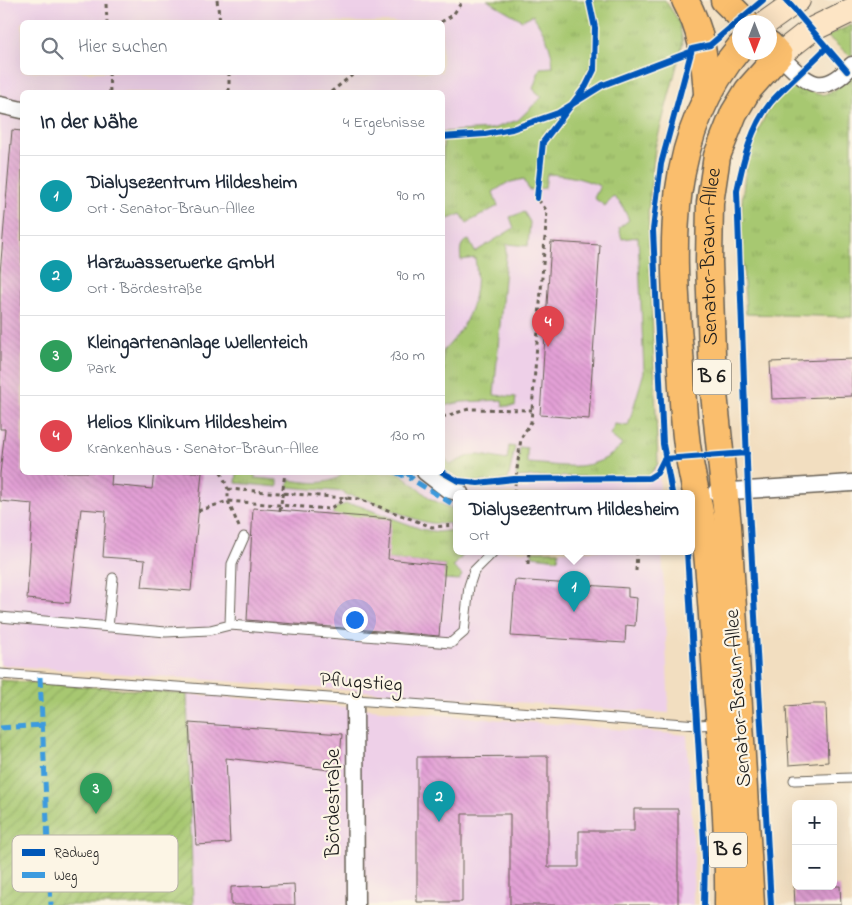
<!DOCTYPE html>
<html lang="de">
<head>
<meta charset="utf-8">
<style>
	body { margin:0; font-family:"Indie Flower",sans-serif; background:#f2f2f3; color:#1f2937 }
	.controls { position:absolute; right:15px; bottom:15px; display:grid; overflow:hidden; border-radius:8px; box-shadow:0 5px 20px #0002 }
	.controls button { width:45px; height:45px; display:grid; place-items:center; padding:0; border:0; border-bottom:1px solid #e0e1e3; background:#fff; color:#1f2937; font:25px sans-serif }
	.compass { position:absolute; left:732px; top:15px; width:45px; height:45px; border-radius:50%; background:#fff; box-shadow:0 5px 20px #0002; rotate:180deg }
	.you { position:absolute; left:354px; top:619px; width:18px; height:18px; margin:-12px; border:4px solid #fff; border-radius:50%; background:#1a73e8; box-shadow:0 0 0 8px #1a73e833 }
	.badge { display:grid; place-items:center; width:32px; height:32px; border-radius:50%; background:#111827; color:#fff; font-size:16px; font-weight:700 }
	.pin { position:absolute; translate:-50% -41px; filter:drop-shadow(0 1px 2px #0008) }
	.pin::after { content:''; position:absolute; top:26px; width:18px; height:15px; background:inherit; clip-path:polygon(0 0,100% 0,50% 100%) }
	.popup { position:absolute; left:453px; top:490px; width:242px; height:65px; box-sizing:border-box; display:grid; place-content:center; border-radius:8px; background:#fff; filter:drop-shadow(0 1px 4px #0005); font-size:16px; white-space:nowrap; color:#747a83 }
	.popup b { font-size:19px; color:#1f2937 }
	.popup::after { content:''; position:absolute; left:50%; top:100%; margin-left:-10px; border:10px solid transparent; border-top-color:#fff }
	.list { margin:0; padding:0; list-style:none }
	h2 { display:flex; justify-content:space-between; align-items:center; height:65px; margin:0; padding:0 20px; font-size:21px }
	h2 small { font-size:16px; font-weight:400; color:#747a83 }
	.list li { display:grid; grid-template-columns:32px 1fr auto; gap:15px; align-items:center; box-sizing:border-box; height:80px; padding:0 20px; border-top:1px solid #e0e1e3 }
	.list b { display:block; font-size:19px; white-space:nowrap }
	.list p { margin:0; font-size:16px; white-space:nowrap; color:#747a83 }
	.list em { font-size:16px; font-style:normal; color:#747a83 }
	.icon { flex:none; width:28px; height:28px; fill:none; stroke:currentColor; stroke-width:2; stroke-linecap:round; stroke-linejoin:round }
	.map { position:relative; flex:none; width:852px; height:905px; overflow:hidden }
	.search { position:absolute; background:#fff; box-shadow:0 5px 20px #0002; left:20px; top:20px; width:425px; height:55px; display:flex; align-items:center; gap:12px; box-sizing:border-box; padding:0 18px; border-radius:8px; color:#747a83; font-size:19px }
	.panel { position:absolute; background:#fff; box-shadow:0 5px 20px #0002; left:20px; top:90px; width:425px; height:385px; border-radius:8px }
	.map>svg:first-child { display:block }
	.built { fill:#eed0e8; fill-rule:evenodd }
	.grass { fill:url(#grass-tufts); stroke:#627246 }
	.garden { fill:url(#garden-furrows); stroke:#627246 }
	.building { fill:url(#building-back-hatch) }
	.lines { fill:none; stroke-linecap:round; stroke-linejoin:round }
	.lane-casing { stroke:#676055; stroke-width:11 }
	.street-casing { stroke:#676055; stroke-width:19 }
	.secondary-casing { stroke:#676055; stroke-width:26 }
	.primary-casing { stroke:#676055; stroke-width:29 }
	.path { stroke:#676055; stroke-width:3; stroke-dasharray:4 4; stroke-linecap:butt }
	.lane { stroke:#fff; stroke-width:9 }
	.street { stroke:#fff; stroke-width:16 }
	.secondary { stroke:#fde5c5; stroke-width:24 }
	.primary { stroke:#fabe6d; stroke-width:26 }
	.path-bridge { stroke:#676055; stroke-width:3; stroke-dasharray:4 4; stroke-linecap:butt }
	.quiet { stroke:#3c9bdf; stroke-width:5; stroke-dasharray:10 5; stroke-linecap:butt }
	.cycleway-casing { stroke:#fcf5e5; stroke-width:9 }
	.cycleway { stroke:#0057b8; stroke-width:6 }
	.labels { text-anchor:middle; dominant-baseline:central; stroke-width:4.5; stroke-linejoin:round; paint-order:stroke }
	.shield { fill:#fcf5e5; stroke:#5f5d58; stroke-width:1 }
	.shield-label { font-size:20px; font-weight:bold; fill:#1c1c1c }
	.street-label { font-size:21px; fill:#1c1c1c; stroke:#fcf5e5 }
	.key { fill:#fcf5e5; stroke:#b9b4a9; stroke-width:1 }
	.key-label { font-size:14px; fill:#1c1c1c }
</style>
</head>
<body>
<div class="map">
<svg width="852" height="905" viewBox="0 0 852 905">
	<defs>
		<pattern id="grass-tufts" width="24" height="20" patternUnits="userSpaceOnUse" patternTransform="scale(1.25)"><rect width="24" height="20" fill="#a7c871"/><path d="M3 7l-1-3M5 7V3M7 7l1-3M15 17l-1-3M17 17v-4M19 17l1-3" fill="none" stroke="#8fab61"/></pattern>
		<pattern id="garden-furrows" width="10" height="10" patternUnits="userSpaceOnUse" patternTransform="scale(1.25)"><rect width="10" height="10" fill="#a7c871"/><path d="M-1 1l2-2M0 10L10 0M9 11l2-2" fill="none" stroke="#8fab61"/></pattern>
		<pattern id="building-back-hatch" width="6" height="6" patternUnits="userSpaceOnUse" patternTransform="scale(1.25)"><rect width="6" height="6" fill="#e3a0d6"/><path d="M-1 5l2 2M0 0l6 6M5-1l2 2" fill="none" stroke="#c289b7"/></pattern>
	</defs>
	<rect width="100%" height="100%" fill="#fcf5e5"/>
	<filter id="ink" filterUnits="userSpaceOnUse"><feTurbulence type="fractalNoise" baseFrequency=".02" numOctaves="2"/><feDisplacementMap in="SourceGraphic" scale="10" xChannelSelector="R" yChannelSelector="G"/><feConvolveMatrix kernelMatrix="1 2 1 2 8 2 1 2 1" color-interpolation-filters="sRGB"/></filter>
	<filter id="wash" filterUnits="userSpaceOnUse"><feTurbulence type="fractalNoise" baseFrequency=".0096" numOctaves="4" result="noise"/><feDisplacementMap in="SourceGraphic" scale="20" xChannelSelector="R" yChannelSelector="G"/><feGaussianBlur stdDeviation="1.12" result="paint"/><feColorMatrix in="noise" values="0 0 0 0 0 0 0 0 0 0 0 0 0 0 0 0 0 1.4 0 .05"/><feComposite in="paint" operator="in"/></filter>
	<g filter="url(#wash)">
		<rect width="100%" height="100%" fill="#f2dec0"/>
		<!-- built -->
		<path class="built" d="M0,0H665L679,21L683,43L655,148L648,212L660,493H456V551H662L669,713L0,665ZM22,22H442V72H22ZM22,92H442V472H22Z
			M187,694L687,735L694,854L693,905H193Z"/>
		<!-- grass -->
		<path class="grass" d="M487,0H665L679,21L683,43L655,148L648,212L658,464L649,476L516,477L520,447L527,448V463C564,465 594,475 622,445L610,435L615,424L628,426L644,372L638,237L622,239L619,228L629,220L622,205L613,196L605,206L594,198L600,186C582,178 567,175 547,174L545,188L529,190L524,179L507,183L493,192L498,206L467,223L461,214L443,221V132L492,129L518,120L542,97L533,89L540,68L553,67C552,46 544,32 533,15L522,20Z
			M852,25V55L850,56L827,36Z
			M852,74V317L746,314C742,243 730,166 773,104C779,96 789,90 796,83C823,103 831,95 852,74Z
			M524,212L530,222L528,246L507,244L494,395L516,397L515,406H503L502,400L462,402L443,406V351C469,326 481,294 475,258L461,260C460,250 459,243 469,240L475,252L514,228L510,217Z
			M509,446L515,447L508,480C483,482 465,485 443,472V454L450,465C478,450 477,455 507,460Z
			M237,473H255V478L278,480V487L236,483Z
			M344,473H400L431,499L456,511V522C417,532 383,498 345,495V492L288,487L289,480C306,482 330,487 344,473Z
			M346,504L357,505L421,529L438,532L456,530V551H467L453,567L462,575L459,580L443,579L445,565L388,559L332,515L335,508Z
			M531,551H559L558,559L533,556Z"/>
		<!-- garden -->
		<path class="garden" d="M0,680L187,694L193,905H0Z"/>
		<g id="blocks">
			<!-- building -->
			<path class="building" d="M12,130L22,131V450L21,472H112L111,485L152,489L154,472H202L191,591L142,587L145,560L103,557L106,511L81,509L70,603L27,599L33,504L0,501V474L5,429H0V273Z
				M551,242L600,245L589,419L540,415Z
				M852,359V396L772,399L770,362Z
				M253,508L391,519L388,559L445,565L439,636L247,620Z
				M515,580L628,588V597L637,598L635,626L626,625L625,643L511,636Z
				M812,704H826L828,762L789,765L786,706Z
				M189,723L342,734L339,771L226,758L230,843L196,845Z
				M548,756V867H579V831H634V809H678V905H510V814H462V902H417V757Z
				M294,884L295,905H231V887Z
				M794,886H840L841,905H795Z"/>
		</g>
	</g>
	<g filter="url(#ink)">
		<use href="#blocks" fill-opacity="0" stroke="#676055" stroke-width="1"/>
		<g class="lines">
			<!-- lane casing -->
			<g class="lane-casing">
				<path id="lane" d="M0,617L166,632L210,630L230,625L451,643L464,632L469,586L474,571L494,551
					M230,625L232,564L244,537
					M108,627L113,578
					M0,674L698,725L717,724
					M794,780L852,778"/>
			</g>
			<!-- street casing -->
			<g class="street-casing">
				<path id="street" d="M779,55C806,82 821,100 852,65
					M0,105L22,110
					M425,472L447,489L460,493
					M716,492L852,483
					M355,700L356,905"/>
			</g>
			<!-- secondary casing -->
			<g class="secondary-casing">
				<path id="secondary" d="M767,22L798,0
					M779,55L811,30L852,10"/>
			</g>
			<!-- primary casing -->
			<g class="primary-casing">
				<g id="primary">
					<path d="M685,0C703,33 704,56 707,93"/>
					<path d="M724,0L746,22"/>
					<path d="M728,905C729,837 723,770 718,703C714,653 712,603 707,553C703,517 692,481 687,445C683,415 682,384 680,353C671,244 665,136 740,47"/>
					<path id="s1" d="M751,905L728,526L713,384L709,262L710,203L717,156L734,113L748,90L779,55L770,45"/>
				</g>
			</g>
			<!-- path -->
			<path class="path" d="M217,0L220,22
				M106,4L107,22
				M441,22L453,15L463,0
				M109,72L110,92
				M229,92V72
				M331,92L356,72
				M575,101L603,85L682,55
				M442,137C485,135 533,131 568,105
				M442,417L469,409L532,410
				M221,472L228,489
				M307,472H320
				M514,493L521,438L531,422L532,410L547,211L537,198L543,142L586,86L594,70L595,28L589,0
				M282,497L285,472
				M198,511L228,501L329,509L347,498
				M239,527L228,501V489L359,499L432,527L456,525
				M528,564L529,551
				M636,571L637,551"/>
			<!-- lane -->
			<use href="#lane" class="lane"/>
			<!-- street -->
			<use href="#street" class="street"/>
			<!-- secondary -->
			<use href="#secondary" class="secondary"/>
			<!-- primary -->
			<use href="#primary" class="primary"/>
			<!-- path-bridge -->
			<path class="path-bridge" d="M280,511L282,497"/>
			<!-- quiet -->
			<path class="quiet" d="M395,472L411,479
				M406,472L416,482L456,506
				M40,677L51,905
				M0,728L42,725"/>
			<!-- cycleway casing -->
			<g class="cycleway-casing">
				<path id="cycleway" d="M786,0L847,71
					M442,137L485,134L512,129L541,119L558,113L603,85L690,52
					M537,198L543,142L586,86L594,70L595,28L589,0
					M664,459L747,453
					M442,472L458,481L478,483L514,479L649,478L657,473L664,459
					M672,493L663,444L653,230L661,164L692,49L710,45L763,0
					M687,551L705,858L704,905
					M771,905L748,490L737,191C743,161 751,127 771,102C788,83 809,66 826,48"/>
			</g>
			<!-- cycleway -->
			<use href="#cycleway" class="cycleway"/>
		</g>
	</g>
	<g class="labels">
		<!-- shield labels -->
		<g class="shield">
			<rect x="693" y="359.5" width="38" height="35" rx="4"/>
			<rect x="709" y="832.5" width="38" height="35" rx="4"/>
		</g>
		<g class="shield-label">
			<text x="712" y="377">B 6</text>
			<text x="728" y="850">B 6</text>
		</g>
		<!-- street labels -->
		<g class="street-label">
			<text stroke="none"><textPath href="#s1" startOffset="650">Senator-Braun-Allee</textPath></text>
			<text transform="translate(361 683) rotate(4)">Pflugstieg</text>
			<text transform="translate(739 698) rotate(-94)">Senator-Braun-Allee</text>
			<text transform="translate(334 803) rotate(-90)">Bördestraße</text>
		</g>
	</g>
	<!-- legend -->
	<rect x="12" y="835" width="166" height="57" rx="8" class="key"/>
	<rect x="22" y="849" width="23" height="7" fill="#0057b8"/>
	<rect x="22" y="872" width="23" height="6" fill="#3c9bdf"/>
	<g class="key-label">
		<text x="54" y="857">Radweg</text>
		<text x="54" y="880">Weg</text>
	</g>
</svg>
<div class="controls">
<button>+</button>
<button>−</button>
</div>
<svg class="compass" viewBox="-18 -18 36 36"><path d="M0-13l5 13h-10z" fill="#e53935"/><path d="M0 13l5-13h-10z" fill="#747a83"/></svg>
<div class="you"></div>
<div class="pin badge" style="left:574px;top:612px;background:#0f9aa8">1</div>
<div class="popup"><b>Dialysezentrum Hildesheim</b>Ort</div>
<div class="pin badge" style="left:439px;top:822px;background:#0f9aa8">2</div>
<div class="pin badge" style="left:96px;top:814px;background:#2e9e5b">3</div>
<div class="pin badge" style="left:548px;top:347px;background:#e0444e">4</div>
<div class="search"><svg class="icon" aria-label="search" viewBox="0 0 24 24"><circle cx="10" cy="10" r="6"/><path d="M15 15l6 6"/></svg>Hier suchen</div>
<section class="panel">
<h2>In der Nähe<small>4 Ergebnisse</small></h2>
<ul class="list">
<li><span class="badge" style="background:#0f9aa8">1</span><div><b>Dialysezentrum Hildesheim</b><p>Ort · Senator-Braun-Allee</p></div><em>90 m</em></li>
<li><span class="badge" style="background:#0f9aa8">2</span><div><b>Harzwasserwerke GmbH</b><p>Ort · Bördestraße</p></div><em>90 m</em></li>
<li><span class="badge" style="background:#2e9e5b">3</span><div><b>Kleingartenanlage Wellenteich</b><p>Park</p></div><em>130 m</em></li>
<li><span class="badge" style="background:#e0444e">4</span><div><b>Helios Klinikum Hildesheim</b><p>Krankenhaus · Senator-Braun-Allee</p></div><em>130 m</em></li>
</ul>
</section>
</div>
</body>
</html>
